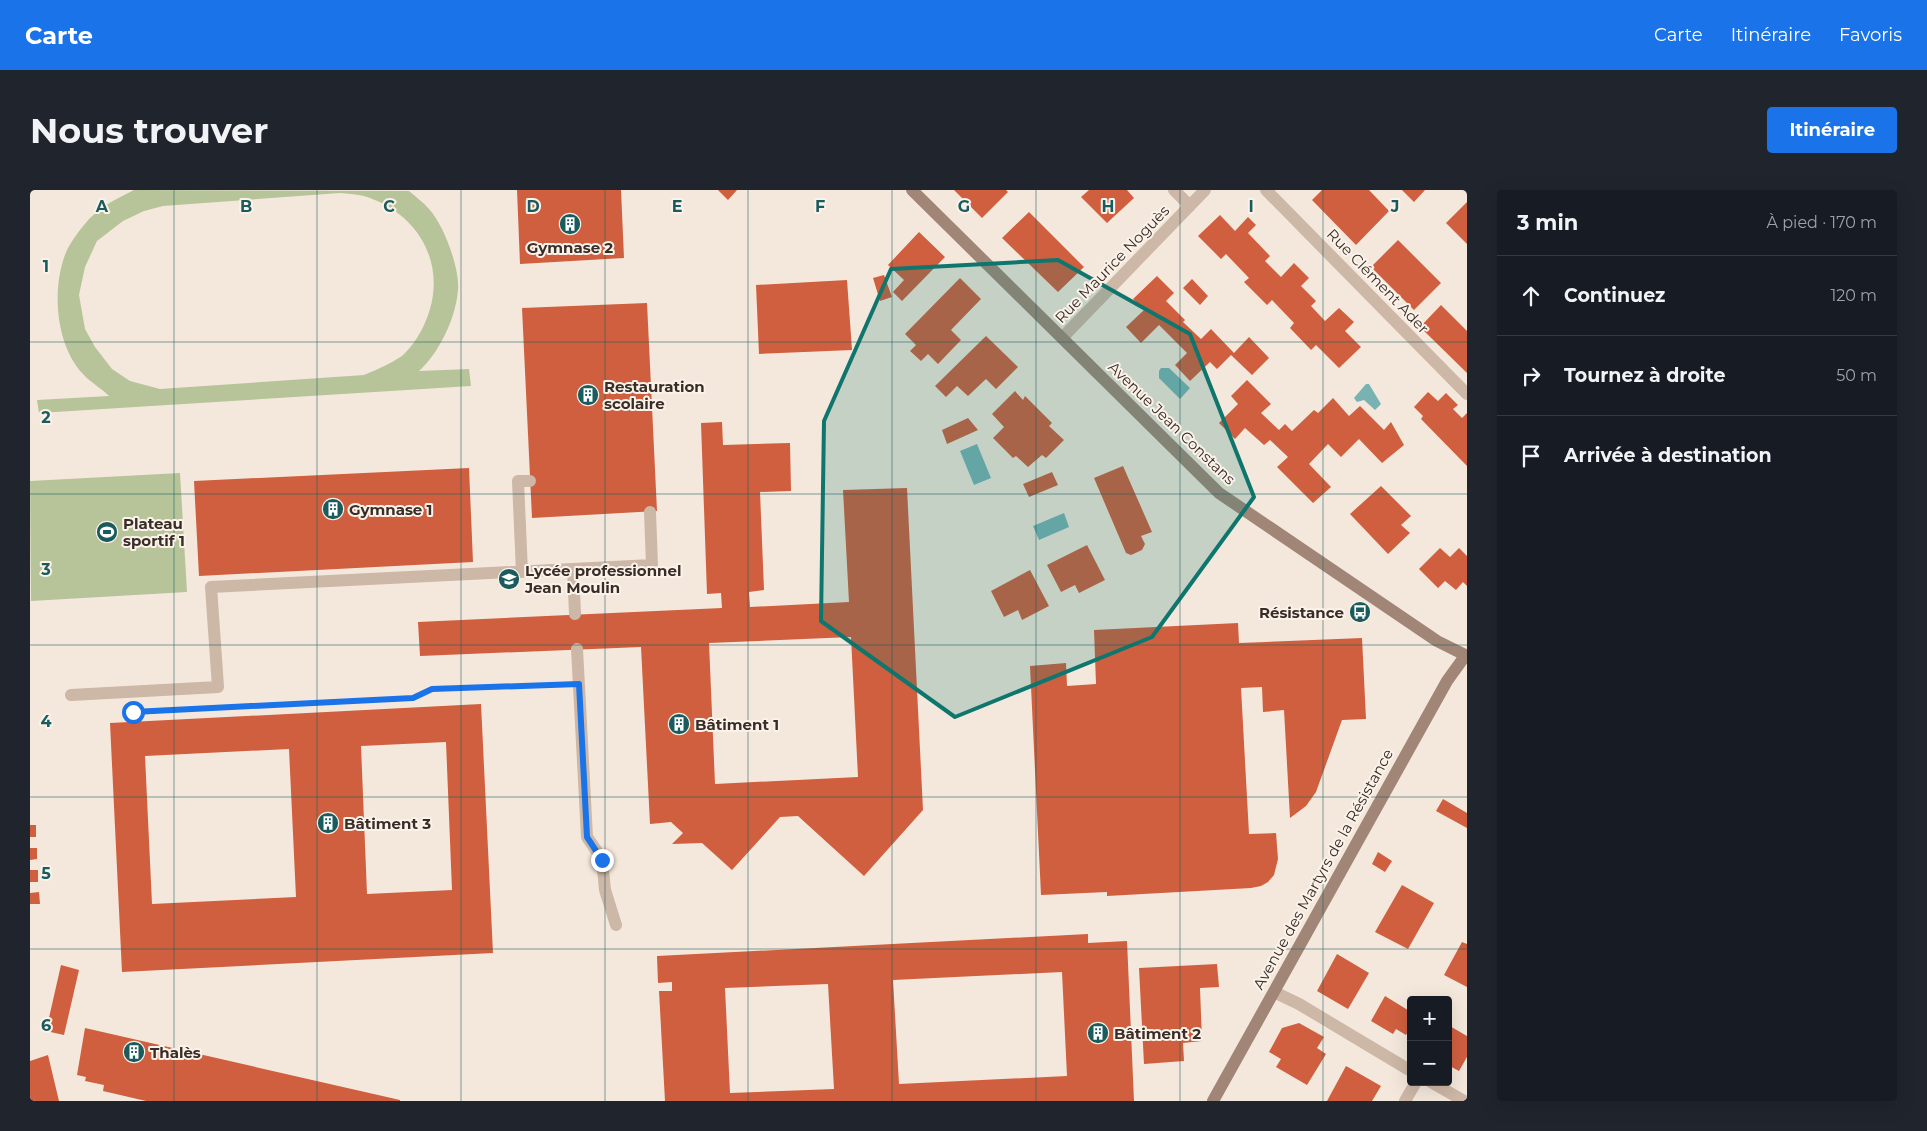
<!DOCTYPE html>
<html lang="fr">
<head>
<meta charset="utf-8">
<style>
	body { margin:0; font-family:Montserrat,sans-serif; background:#20242c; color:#f1f3f6 }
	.controls { position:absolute; right:15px; bottom:15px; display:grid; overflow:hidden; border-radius:5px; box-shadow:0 5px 20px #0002 }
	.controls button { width:45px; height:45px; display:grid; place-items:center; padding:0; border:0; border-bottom:1px solid #363941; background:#171b24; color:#f1f3f6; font:25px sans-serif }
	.stop { position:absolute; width:15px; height:15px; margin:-11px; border:4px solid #1a73e8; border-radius:50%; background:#fff }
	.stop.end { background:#1a73e8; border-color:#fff; box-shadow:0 1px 5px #0008 }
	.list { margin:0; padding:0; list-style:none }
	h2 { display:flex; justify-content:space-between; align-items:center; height:65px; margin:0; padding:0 20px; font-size:21px }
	h2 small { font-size:16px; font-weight:400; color:#9ea1a6 }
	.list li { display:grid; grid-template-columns:32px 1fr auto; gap:15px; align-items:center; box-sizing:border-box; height:80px; padding:0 20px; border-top:1px solid #363941 }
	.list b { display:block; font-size:19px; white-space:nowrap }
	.list em { font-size:16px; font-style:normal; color:#9ea1a6 }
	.icon { flex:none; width:28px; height:28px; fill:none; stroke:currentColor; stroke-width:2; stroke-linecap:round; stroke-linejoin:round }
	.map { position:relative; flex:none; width:1437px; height:911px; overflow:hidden; border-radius:5px }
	header { display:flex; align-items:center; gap:30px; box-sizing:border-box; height:70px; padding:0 25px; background:#1a73e8; color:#fff }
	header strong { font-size:24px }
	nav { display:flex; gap:28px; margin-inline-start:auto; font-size:18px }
	.intro { display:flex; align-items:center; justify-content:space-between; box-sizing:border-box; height:120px; padding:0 30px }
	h1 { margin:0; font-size:35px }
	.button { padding:12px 22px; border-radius:5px; background:#1a73e8; color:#fff; font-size:18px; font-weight:700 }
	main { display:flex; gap:30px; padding:0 30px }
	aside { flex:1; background:#171b24; border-radius:5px; box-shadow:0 5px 20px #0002 }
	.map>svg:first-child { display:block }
	.green { fill:#b7c49a; fill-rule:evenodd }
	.water { fill:#78b2b3 }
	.building { fill:#cf5f3f; fill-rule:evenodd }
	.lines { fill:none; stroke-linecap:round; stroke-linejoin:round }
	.path { stroke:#b9a190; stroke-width:3; stroke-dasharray:2.5 2.5; stroke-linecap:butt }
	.lane { stroke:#cdb7a6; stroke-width:12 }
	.street { stroke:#cdb7a6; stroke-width:12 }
	.secondary { stroke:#a18678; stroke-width:12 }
	.route { stroke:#1a73e8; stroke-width:6 }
	.marked { fill:#0f766e; fill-opacity:0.2; stroke:#0f766e; stroke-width:4; stroke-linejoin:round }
	.grid { fill:none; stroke:#1a5b5e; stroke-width:1; stroke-opacity:0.55 }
	.labels { text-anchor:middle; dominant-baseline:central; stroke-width:4; stroke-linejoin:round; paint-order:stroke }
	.poi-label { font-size:15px; font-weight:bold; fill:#392d28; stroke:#fbf2e9; text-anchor:start }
	.street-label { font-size:15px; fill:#392d28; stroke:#fbf2e9 }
	.grid-label { font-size:16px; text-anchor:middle; font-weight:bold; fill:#1a5b5e; stroke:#fbf2e9; stroke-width:4; stroke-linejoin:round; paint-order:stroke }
</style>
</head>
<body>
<header>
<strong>Carte</strong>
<nav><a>Carte</a><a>Itinéraire</a><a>Favoris</a></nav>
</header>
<div class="intro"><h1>Nous trouver</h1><a class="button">Itinéraire</a></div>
<main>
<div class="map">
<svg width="1437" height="911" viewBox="0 0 1437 911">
	<rect width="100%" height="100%" fill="#f4e8dc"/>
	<!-- green -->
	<path class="green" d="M104,0L379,1C386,7 393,12 399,19C414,35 430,79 428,100C426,128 409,163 389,181L439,179L441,196L9,223L7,210L79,206C71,198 60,192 53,184C25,155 21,96 37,60C41,52 48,42 54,35C67,18 86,9 104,0ZM310,3C319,4 331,4 340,8C394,28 419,82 394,135C389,146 381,158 372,166C360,174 348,179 334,185L130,199L100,191L82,179L65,157L55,139L49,105L55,77L67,51L93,31L114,21L133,16Z
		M150,283L157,402L1,411L0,291Z"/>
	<!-- water -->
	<path class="water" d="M1131,178H1139L1160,198L1150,209L1129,188V181Z
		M1336,194H1339L1351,214L1345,220L1334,210L1327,212L1324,208Z
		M947,254L961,288L944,295L930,261Z
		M1034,323L1039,337L1009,350L1003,336Z"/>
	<!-- building -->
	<path class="building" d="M487,0H591L594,68L490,74Z
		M688,0H707L698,10Z
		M924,0H976L978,2L952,28Z
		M1059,0H1097L1104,8L1077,33L1051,7Z
		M1292,0H1339L1359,21L1326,55L1282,10Z
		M1372,0H1395L1384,12Z
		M1437,12V54L1416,33Z
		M999,22L1054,77L1028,102L972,48Z
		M1190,25L1205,41L1218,27L1226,35L1218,43L1240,66L1235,71L1251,87L1264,73L1279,88L1271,96L1286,111L1281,116L1295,131L1309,118L1324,132L1315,141L1331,157L1309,178L1286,155L1281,160L1260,138L1264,133L1242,110L1237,115L1214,92L1219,88L1196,64L1191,69L1168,46Z
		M889,42L915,67L872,111L863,102L874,90L858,75Z
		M1368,50L1411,93L1384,120L1341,77Z
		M854,85L862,107L850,111L843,88Z
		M1127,86L1144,103L1136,111L1155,130L1153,132L1171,149L1181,139L1204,163L1219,147L1239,168L1222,185L1201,165L1187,179L1180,172L1160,191L1145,175L1157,163L1129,135L1111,153L1096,137L1114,120L1103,109Z
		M930,88L951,109L921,140L931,150L908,174L898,164L891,171L880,161L886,155L875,144Z
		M1162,89L1178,106L1170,115L1153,98Z
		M817,90L822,160L729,164L726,95Z
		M617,113L627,321L502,328L492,118Z
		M1411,115L1437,141V183L1390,137Z
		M956,146L988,177L966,199L956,189L938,206L927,196L916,207L905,196Z
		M1217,190L1241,214L1231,223L1249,240L1255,234L1262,241L1284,220L1288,223L1303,208L1319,226L1330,216L1354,240L1361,232L1374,255L1352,273L1329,249L1311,267L1298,254L1279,274L1301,297L1283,313L1247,277L1258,267L1240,250L1234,255L1215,238L1205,249L1189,233L1208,214L1201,206Z
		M985,201L993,210L995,206L1022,233L1019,236L1034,250L1016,268L1012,265L998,277L986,266L983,268L963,248L974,237L962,224Z
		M1398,202L1408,211L1416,203L1428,215L1423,219L1432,228L1437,223V276L1391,229L1393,226L1384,217Z
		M938,228L948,240L917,254L912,240Z
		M692,232L693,255L760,253L761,301L730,302L734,400L719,402L720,417L819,412L813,300L877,298L893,620L834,686L768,626L750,627L702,680L672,653L642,654L653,643L641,632L620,634L611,457L390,466L388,432L692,418L691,403L677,404L671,233ZM821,447L828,587L685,594L679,453Z
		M1093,276L1122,342L1111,346L1115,354L1112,360L1101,365L1096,363L1064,288Z
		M439,278L443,372L169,386L164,291Z
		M1022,282L1028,295L999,307L993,294Z
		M1351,296L1381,326L1371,335L1380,343L1358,364L1320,324Z
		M1057,355L1075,390L1049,403L1045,395L1031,402L1017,375Z
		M1410,358L1420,367L1429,358L1437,366V396L1433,392L1426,400L1415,391L1408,398L1389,379Z
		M1000,380L1019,416L992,430L988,420L974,427L961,401Z
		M1208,433L1209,453L1332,448L1336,529L1312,530L1286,602L1276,616L1260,628L1254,520L1233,522L1232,497L1211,498L1219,644L1246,643L1248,669L1244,685L1238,692L1231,696L1221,698L1077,706V702L1011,705L1000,476L1036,473L1037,496L1066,494L1064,440Z
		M451,514L463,763L92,782L80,533ZM416,552L422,700L337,704L331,556ZM259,559L266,707L122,714L115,566Z
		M1413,609L1437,623V638L1406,621Z
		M0,635H6V647H0Z
		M0,658H7V669L0,670Z
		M1348,662L1362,671L1355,682L1342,674Z
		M0,680H8V692H0Z
		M1372,695L1404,713L1378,759L1345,742Z
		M9,702L10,714H0V703Z
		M1058,744V753L1097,751L1104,911H635L629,801H642V792L628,793L627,766ZM1032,782L1037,886L869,894L863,790ZM798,794L804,899L700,903L695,798Z
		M1432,752L1437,754V797L1414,785Z
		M1307,764L1339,783L1318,819L1287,801Z
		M1187,774L1189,797L1170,798L1172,851L1153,853L1154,871L1114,874L1109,778Z
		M31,775L49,780L34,845L16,841Z
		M1355,806L1381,822V836L1376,845L1366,839L1363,844L1341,831Z
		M1269,833L1294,847L1287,858L1296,864L1277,895L1246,877L1251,869L1239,862L1252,838Z
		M1418,835L1437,846V867L1429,881L1418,875Z
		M55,838L370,910V911H116L73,901L74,895L55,891L56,887L47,885Z
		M18,865L29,911H0V871Z
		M1316,876L1351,896L1342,911H1297Z"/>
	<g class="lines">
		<!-- path -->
		<path class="path" d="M191,517L383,508L402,499L532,494"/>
		<!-- lane -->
		<path class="lane" d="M543,379L545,424
			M492,382L488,291H500
			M547,459L557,647L572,669L575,700L586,735
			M41,505L188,497L181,397L622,375L620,322"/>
		<!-- street -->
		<path class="street" d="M1144,0L1160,16
			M1236,0L1437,204
			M1032,148L1175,0
			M1244,802L1269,814L1381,881
			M1401,892L1434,911
			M1375,911L1386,892"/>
		<!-- secondary -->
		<path class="secondary" d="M882,0L1189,303L1407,451L1437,466
			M1183,911L1417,491L1435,466"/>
	</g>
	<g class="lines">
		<!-- route -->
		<path class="route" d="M103,522L383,508L402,499L549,494L557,647L572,670"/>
	</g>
	<!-- marked area -->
	<path class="marked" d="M1028,70L1160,144L1224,307L1122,447L925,527L791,431L794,231L861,79Z"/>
	<!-- grid -->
	<path class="grid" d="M144,0V911M287,0V911M431,0V911M575,0V911M718,0V911M862,0V911M1006,0V911M1150,0V911M1293,0V911M0,152H1437M0,304H1437M0,455H1437M0,607H1437M0,759H1437"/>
	<!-- icons -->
	<defs>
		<g id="building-disc" transform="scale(1.125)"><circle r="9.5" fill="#1a5b5e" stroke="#fbf2e9"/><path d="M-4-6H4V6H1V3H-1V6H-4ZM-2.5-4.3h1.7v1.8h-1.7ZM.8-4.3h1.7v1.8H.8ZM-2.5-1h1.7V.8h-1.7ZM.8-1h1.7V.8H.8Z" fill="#fff"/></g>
		<g id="stadium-disc" transform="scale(1.125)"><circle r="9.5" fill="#1a5b5e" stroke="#fbf2e9"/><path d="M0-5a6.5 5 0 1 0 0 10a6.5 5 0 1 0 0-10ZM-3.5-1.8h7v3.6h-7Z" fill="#fff"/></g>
		<g id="school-disc" transform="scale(1.125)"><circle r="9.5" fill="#1a5b5e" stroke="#fbf2e9"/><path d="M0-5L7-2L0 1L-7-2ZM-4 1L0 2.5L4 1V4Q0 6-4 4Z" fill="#fff"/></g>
		<g id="bus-disc" transform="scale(1.125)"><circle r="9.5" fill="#1a5b5e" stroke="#fbf2e9"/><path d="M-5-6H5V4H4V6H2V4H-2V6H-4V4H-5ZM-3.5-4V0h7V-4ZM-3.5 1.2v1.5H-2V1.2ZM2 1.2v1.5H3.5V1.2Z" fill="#fff"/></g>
	</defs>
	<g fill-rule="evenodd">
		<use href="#building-disc" x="540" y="34"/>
		<use href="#building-disc" x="558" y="205"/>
		<use href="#building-disc" x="303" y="319"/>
		<use href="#stadium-disc" x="77" y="342"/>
		<use href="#school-disc" x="479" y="389"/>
		<use href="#bus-disc" x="1330" y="422"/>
		<use href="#building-disc" x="649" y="534"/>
		<use href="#building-disc" x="298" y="633"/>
		<use href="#building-disc" x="1068" y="843"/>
		<use href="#building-disc" x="104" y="862"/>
	</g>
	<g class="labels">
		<!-- poi labels -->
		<g class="poi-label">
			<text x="540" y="57" text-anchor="middle">Gymnase 2</text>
			<text x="574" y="196">Restauration<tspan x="574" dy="17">scolaire</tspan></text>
			<text x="319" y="319">Gymnase 1</text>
			<text x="93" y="333">Plateau<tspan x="93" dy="17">sportif 1</tspan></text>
			<text x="495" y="380">Lycée professionnel<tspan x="495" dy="17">Jean Moulin</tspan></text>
			<text x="1314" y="422" text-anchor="end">Résistance</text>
			<text x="665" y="534">Bâtiment 1</text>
			<text x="314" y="633">Bâtiment 3</text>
			<text x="1084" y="843">Bâtiment 2</text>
			<text x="120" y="862">Thalès</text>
		</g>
		<!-- street labels -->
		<g class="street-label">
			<text transform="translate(1082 74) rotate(-46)">Rue Maurice Noguès</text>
			<text transform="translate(1348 91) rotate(46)">Rue Clément Ader</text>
			<text transform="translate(1142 233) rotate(44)">Avenue Jean Constans</text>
			<text transform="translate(1293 679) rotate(-61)">Avenue des Martyrs de la Résistance</text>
		</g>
	</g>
	<g class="grid-label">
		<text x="72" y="22">A</text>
		<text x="216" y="22">B</text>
		<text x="359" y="22">C</text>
		<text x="503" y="22">D</text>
		<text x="647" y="22">E</text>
		<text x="790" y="22">F</text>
		<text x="934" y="22">G</text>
		<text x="1078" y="22">H</text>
		<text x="1221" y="22">I</text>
		<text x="1365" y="22">J</text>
		<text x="16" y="82">1</text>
		<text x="16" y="233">2</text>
		<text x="16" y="385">3</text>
		<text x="16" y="537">4</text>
		<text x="16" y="689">5</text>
		<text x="16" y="841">6</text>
	</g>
</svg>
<div class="controls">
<button>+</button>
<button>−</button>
</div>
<div class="stop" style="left:103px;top:522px"></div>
<div class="stop end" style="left:572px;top:670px"></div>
</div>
<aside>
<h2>3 min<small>À pied · 170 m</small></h2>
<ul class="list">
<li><svg class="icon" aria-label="ahead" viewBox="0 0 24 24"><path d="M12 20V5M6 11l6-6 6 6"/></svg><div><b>Continuez</b></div><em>120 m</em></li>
<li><svg class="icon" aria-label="right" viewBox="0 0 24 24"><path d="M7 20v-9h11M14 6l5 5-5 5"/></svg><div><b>Tournez à droite</b></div><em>50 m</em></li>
<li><svg class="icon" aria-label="arrive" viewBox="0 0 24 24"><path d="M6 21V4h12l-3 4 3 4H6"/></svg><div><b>Arrivée à destination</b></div></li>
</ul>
</aside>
</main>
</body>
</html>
